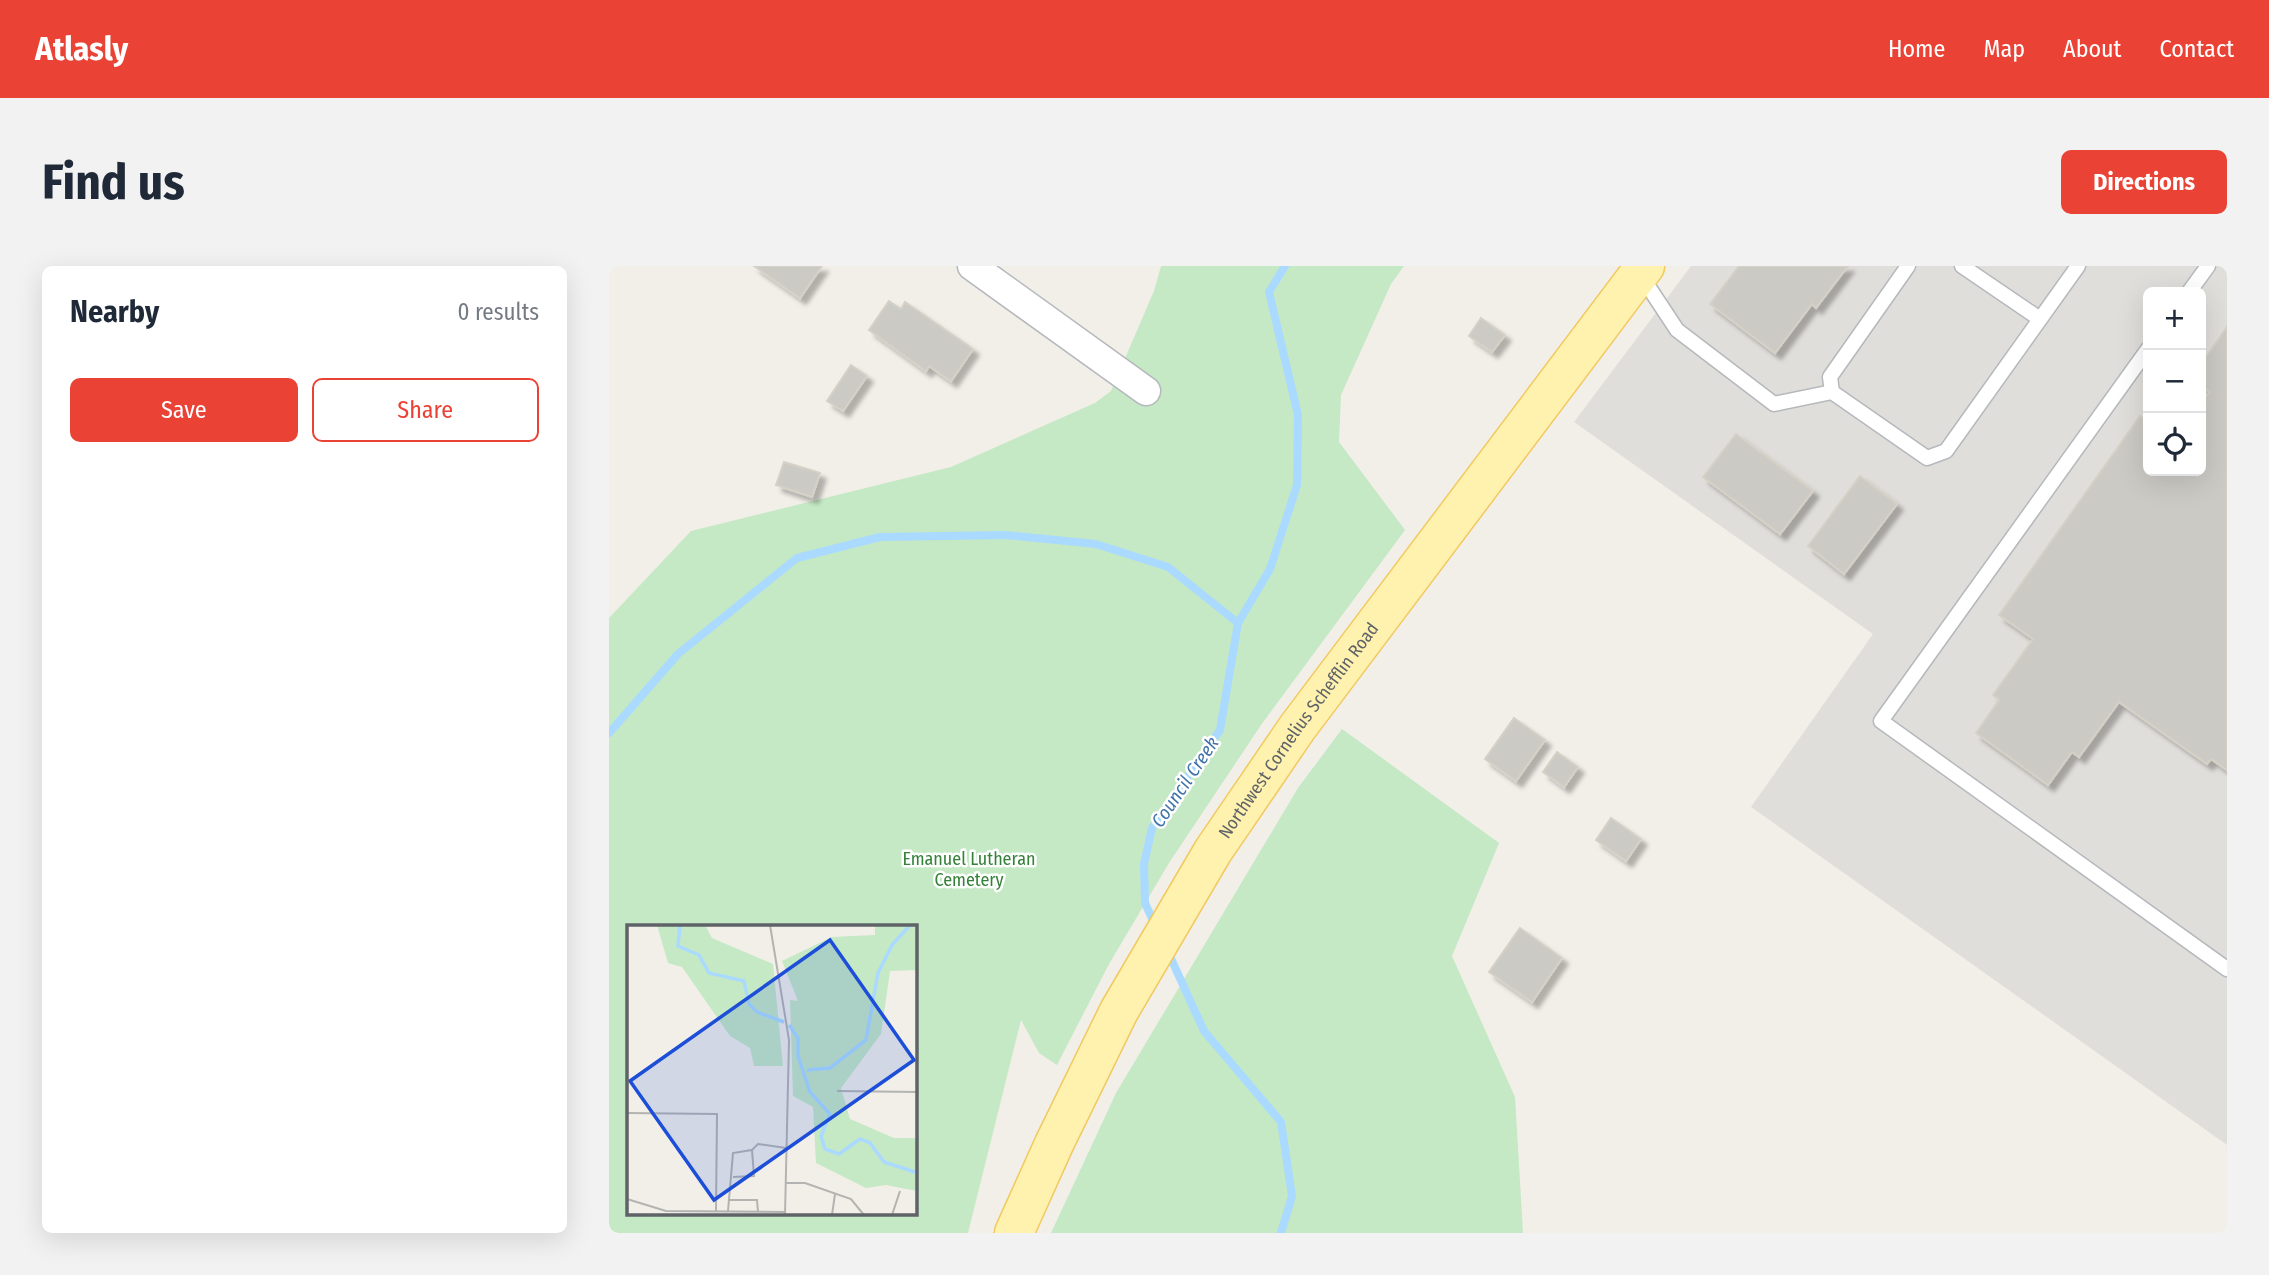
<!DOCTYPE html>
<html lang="en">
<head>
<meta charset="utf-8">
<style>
	body { margin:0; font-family:"Fira Sans Condensed",sans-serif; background:#f2f2f3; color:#1f2937 }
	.controls { position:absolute; right:21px; top:21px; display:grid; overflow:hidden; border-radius:10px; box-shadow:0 7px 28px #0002 }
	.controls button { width:63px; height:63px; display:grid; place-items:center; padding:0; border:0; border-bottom:2px solid #e0e1e3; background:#fff; color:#1f2937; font:35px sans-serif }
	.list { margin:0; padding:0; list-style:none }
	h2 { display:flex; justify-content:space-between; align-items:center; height:91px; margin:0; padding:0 28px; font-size:30px }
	h2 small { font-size:23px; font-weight:400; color:#747a83 }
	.actions { display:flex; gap:14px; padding:21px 28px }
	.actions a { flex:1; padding:16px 0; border:2px solid #ea4335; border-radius:10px; text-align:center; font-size:24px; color:#ea4335 }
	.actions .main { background:#ea4335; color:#fff }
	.icon { flex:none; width:38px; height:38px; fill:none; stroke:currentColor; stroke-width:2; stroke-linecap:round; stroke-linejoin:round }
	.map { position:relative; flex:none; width:1618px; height:967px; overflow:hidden; border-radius:10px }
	header { display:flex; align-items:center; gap:42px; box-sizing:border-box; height:98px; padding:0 35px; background:#ea4335; color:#fff }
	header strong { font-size:33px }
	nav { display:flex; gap:38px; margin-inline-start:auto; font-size:24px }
	.intro { display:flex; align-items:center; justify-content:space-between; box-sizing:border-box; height:168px; padding:0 42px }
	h1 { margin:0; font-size:49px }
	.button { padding:18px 32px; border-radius:10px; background:#ea4335; color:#fff; font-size:24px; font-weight:700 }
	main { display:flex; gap:42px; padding:0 42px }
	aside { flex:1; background:#fff; border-radius:10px; box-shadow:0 7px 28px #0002 }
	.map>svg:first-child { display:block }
	.industrial { fill:#e0deda; fill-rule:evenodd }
	.green { fill:#c5e8c5; fill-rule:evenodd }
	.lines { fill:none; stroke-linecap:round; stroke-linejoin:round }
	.stream { stroke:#aadaff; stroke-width:8 }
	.building { fill:#cccac5; stroke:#d6d1c6; stroke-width:2; filter:url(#shadow) }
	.lane-casing { stroke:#b5b8bc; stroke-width:17 }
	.street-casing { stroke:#b5b8bc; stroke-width:31 }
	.primary-casing { stroke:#f2c960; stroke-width:41 }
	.lane { stroke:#fff; stroke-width:14 }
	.street { stroke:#fff; stroke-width:28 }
	.primary { stroke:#fff2af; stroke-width:38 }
	.labels { text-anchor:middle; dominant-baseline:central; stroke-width:5; stroke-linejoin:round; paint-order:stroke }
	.street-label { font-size:18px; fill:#5f6368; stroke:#fff }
	.park-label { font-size:18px; fill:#348238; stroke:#fff }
	.water-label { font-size:19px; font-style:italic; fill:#4174aa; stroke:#fff }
	.inset-river { fill:none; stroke:#aadaff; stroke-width:3.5 }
	.inset-road { fill:none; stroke:#b3b3b1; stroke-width:2 }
	.view { fill:#1d4ed8; fill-opacity:0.15; stroke:#1d4ed8; stroke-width:3.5 }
	.inset-edge { fill:none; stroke:#5f6368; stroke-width:3.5 }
</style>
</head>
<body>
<header>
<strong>Atlasly</strong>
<nav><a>Home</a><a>Map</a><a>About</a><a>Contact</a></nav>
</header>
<div class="intro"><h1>Find us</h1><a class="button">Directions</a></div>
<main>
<aside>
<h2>Nearby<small>0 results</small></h2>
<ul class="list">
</ul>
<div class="actions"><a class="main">Save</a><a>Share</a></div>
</aside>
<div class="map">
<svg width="1618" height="967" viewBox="0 0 1618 967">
	<defs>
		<filter id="shadow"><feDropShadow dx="6" dy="6" stdDeviation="2" flood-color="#0004"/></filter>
	</defs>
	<rect width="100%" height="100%" fill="#f1efe8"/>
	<!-- industrial -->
	<path class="industrial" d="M1082,0H1618V879L1142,541L1264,368L965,156ZM1539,26H1592V205H1539Z"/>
	<!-- green -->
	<path class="green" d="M552,0H795L782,18L732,129L730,176L796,264L652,459L560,597L500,698L448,799L430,787L412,754L359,967H0V352L82,265L342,201L486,137L502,125L545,25ZM19,661H306V948H19Z
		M733,463L890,577L843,690L906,831L914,967H442L507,827L689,522Z"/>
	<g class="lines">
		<!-- stream -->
		<path class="stream" d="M0,467L69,388L188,292L271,271L396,269L487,278L559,301L629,357
			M546,659L536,637L535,598L543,562L611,464L629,357L661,303L688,219L689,149L660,26L676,0
			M559,686L595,765L672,856L683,930L672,967"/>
	</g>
	<!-- building -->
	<path class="building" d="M145,0H213L191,32Z
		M1130,0H1239L1207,42L1203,38L1166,87L1101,38Z
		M280,35L292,43L296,36L364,83L342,115L320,100L317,105L260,64Z
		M872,52L896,69L883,86L860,70Z
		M1618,61V504L1602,493L1598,498L1510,436L1470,491L1463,486L1439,519L1367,467L1390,434L1384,429L1424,373L1390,349L1531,150L1539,156V205H1592V138L1601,126L1592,119V98Z
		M242,99L258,110L234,145L218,135Z
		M1127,168L1204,225L1171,268L1094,211Z
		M175,196L211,207L203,231L167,219Z
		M1251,210L1288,238L1235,308L1199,280Z
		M905,452L936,474L907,515L876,493Z
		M948,486L969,501L955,521L934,506Z
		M1002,552L1032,573L1017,595L987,574Z
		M911,662L953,692L923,736L880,706Z"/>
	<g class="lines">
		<!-- lane casing -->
		<g class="lane-casing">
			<path id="lane" d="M1299,0L1221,111L1223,126L1318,192L1337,185L1469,0
				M1353,0L1431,53
				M1031,8L1068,64L1165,138L1223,126
				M1580,26L1599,0
				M1539,83L1272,455L1618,703"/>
		</g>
		<!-- street casing -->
		<g class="street-casing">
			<path id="street" d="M363,0L537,125"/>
		</g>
		<!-- primary casing -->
		<g class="primary-casing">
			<g id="primary">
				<path id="s1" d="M405,967L445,878L510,745L604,585L688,462L1036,0"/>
			</g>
		</g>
		<!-- lane -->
		<use href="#lane" class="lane"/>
		<!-- street -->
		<use href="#street" class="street"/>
		<!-- primary -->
		<use href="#primary" class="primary"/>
	</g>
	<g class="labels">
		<!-- street labels -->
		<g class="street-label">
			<text stroke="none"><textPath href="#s1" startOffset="579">Northwest Cornelius Schefflin Road</textPath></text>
		</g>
		<!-- park labels -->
		<g class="park-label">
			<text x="360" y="593">Emanuel Lutheran<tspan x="360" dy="21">Cemetery</tspan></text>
		</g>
		<!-- water labels -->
		<g class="water-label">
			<text transform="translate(576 516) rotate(-56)">Council Creek</text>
		</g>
	</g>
	<!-- overview -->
	<g transform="translate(18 659)">
		<rect width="290" height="290" fill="#f1efe8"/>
		<path d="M30,0H78L85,13L146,39L156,141H127L123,123L103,111L55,42L41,38ZM248,0H290V45L263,46L254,109L214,163L223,194L267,213H290V266L259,260L239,263L189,238L186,182L166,171L163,75L171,76L155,36L205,12L248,10Z" fill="#c5e8c5"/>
		<path class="inset-river" d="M53,0L51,21L72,30L82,48L117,56L122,79L130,87L157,97M162,100L171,113V131L183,167L203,189L194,211L198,224L212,229L233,214L243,218L257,237L291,248M180,145L203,143L239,115L251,48L265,20L283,0"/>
		<path class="inset-road" d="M143,0L162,115L158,290M210,166L291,167M0,188L90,189L89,286M125,225L131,219L159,223M158,258H178L224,274L237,290M0,274L39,286L158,287M102,275H130L131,287M101,286L106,228L125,225L127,251L106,252M205,290L208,269M265,290L273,266"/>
		<path class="view" d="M203,15L287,135L87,275L3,156Z"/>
		<rect width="290" height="290" class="inset-edge"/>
	</g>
</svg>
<div class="controls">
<button>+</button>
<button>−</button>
<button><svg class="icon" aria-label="locate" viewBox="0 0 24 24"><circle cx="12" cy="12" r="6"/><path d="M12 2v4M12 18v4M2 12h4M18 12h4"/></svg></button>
</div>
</div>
</main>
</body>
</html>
